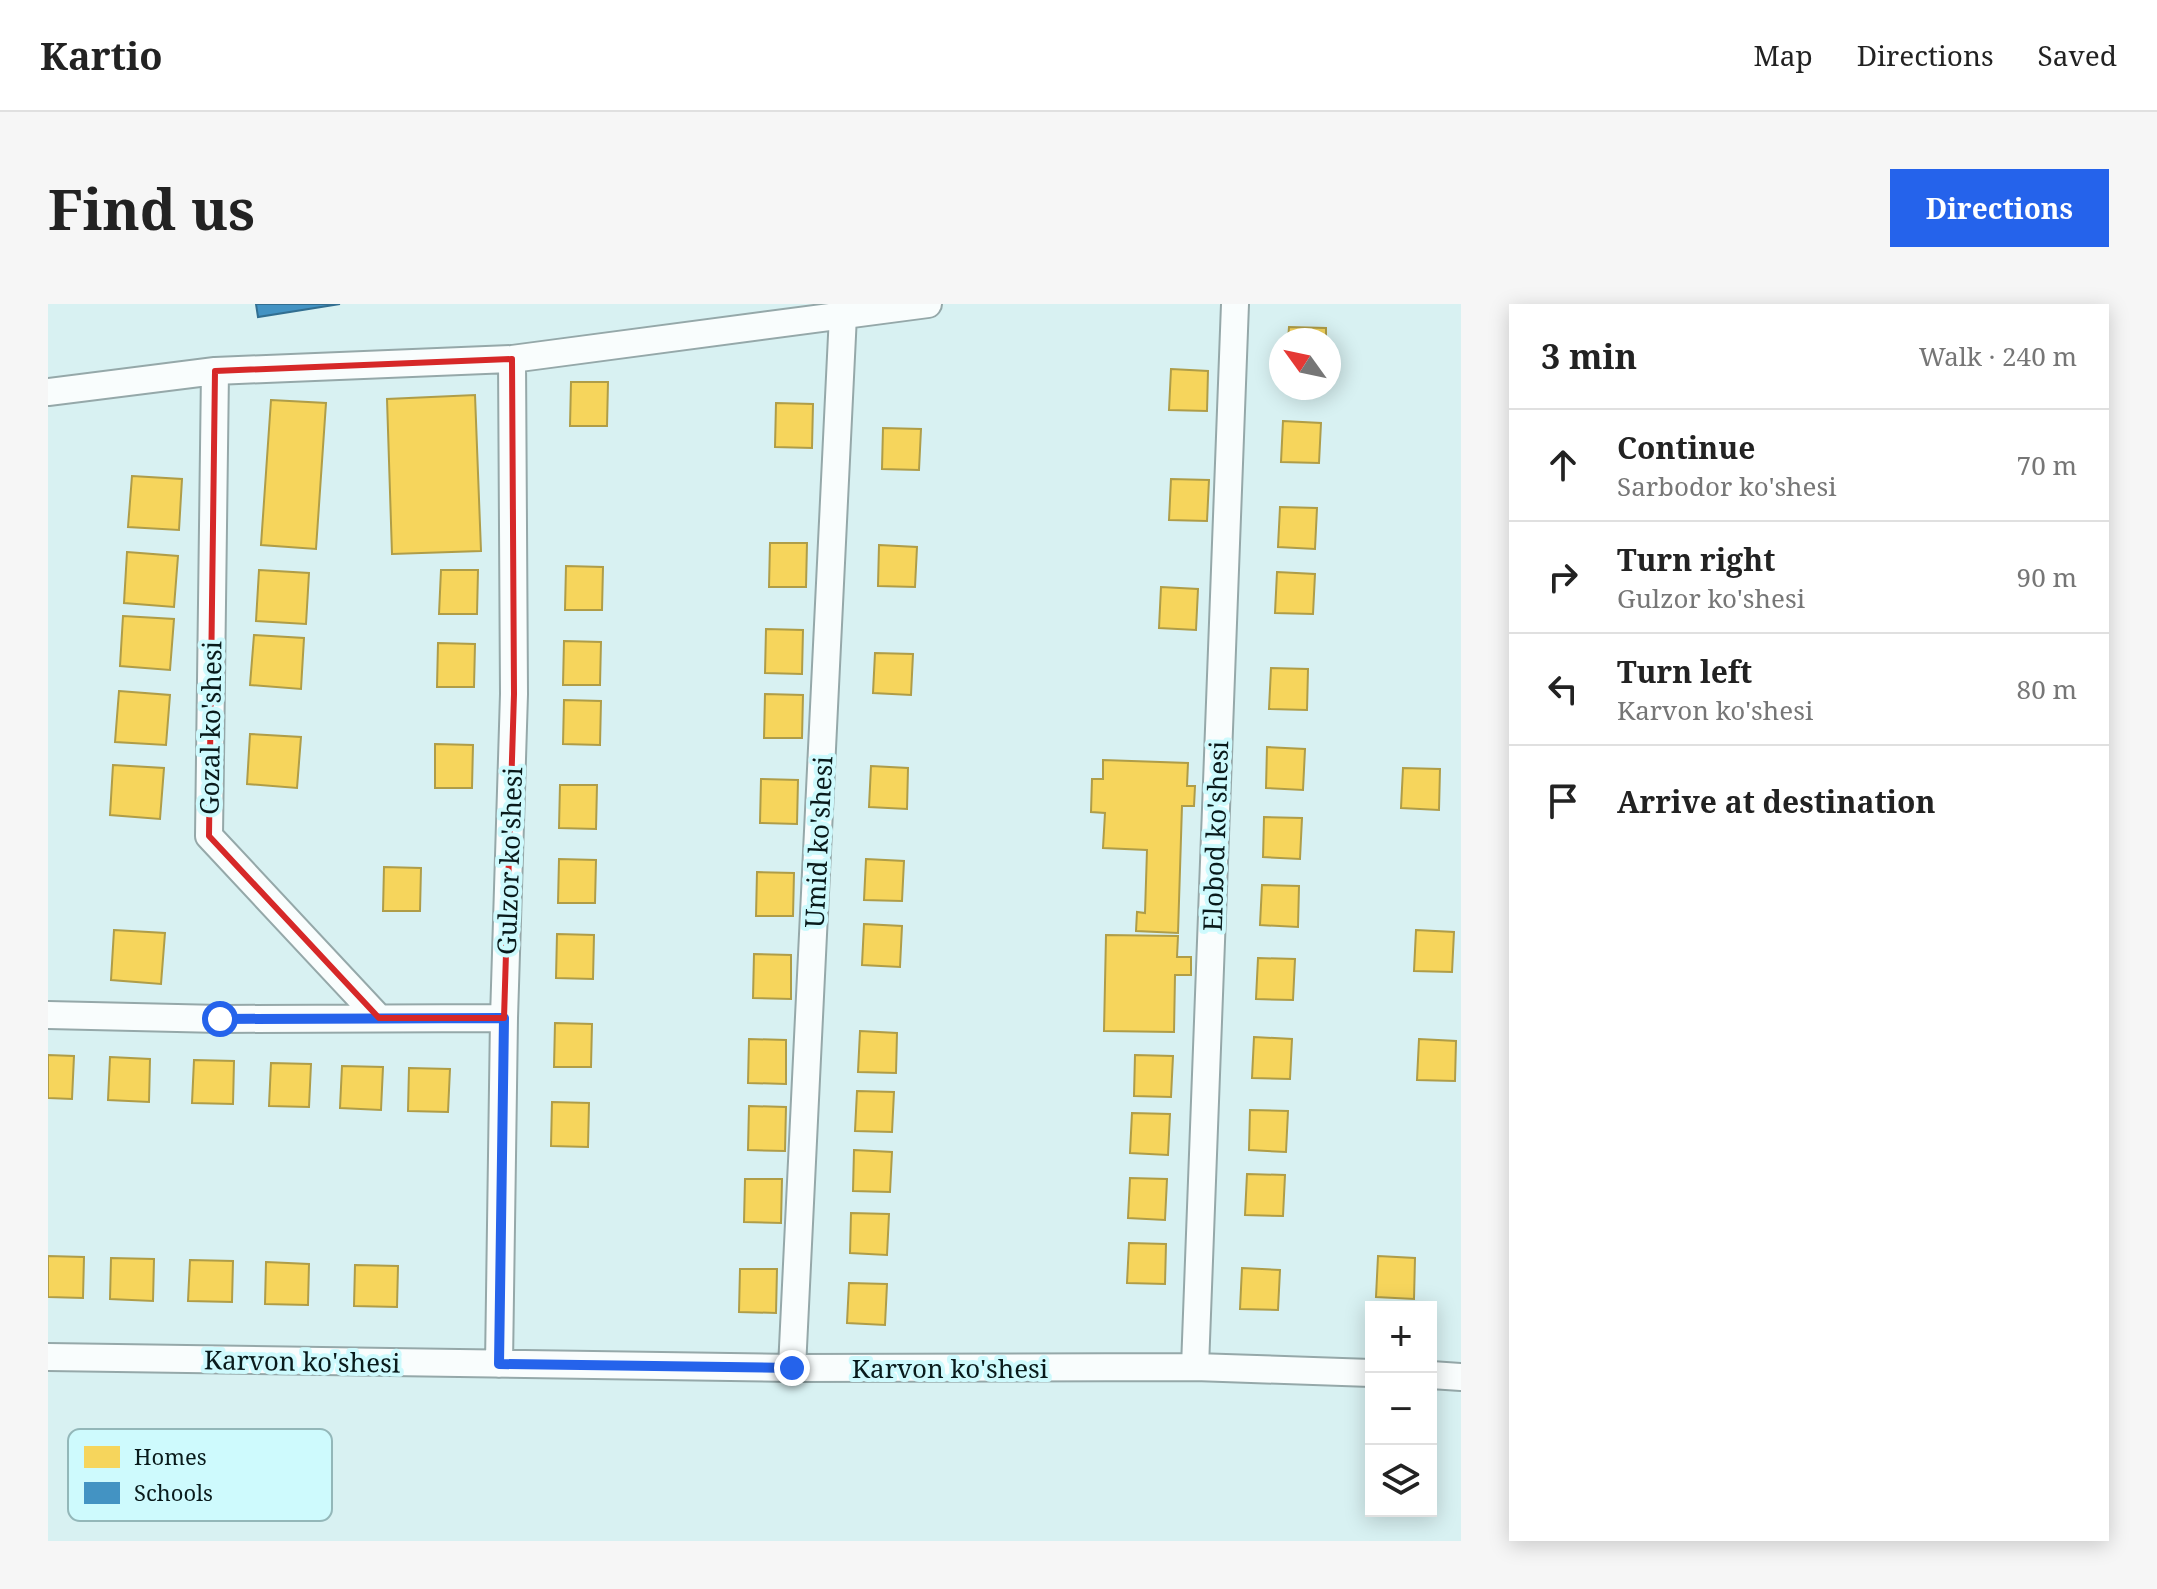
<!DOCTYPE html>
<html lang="en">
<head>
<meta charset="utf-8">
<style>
	body { margin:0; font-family:"Noto Serif",serif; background:#f6f6f6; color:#222 }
	.controls { position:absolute; right:24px; bottom:24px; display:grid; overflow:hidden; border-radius:0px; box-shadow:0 4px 20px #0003 }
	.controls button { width:72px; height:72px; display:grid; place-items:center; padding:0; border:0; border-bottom:2px solid #e0e0e0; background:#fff; color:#222; font:40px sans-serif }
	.compass { position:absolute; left:1221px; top:24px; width:72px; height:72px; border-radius:50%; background:#fff; box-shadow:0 4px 20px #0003; rotate:303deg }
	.stop { position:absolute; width:24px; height:24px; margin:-18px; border:6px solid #2563eb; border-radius:50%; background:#fff }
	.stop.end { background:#2563eb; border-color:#fff; box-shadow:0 2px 8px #0008 }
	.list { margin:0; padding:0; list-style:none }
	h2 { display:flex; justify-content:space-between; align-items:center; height:104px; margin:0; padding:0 32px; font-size:34px }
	h2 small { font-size:26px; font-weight:400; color:#767676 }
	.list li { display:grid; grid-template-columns:52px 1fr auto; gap:24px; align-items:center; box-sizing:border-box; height:112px; padding:0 32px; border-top:2px solid #e0e0e0 }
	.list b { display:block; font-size:30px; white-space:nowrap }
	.list p { margin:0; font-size:26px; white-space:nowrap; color:#767676 }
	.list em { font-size:26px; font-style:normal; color:#767676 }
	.icon { flex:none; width:44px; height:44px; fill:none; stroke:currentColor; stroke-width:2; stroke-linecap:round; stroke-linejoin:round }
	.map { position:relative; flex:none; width:1413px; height:1237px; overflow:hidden; border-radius:0px }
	header { display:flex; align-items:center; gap:48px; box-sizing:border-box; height:112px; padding:0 40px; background:#fff; border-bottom:2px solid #e0e0e0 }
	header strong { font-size:38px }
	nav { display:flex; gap:44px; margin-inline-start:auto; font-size:28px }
	.intro { display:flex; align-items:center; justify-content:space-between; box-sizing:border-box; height:192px; padding:0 48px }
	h1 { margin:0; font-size:56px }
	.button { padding:20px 36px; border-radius:0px; background:#2563eb; color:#fff; font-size:28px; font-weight:700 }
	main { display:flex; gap:48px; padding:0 48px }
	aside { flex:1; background:#fff; border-radius:0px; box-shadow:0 4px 20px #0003 }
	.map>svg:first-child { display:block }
	.homes { fill:#f6d55c; stroke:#af9d48; stroke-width:2 }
	.schools { fill:#4393c3; stroke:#326f91; stroke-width:2 }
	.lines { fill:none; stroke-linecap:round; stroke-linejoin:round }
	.minor-casing { stroke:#95a8a9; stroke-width:30 }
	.minor { stroke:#f9fdfd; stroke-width:26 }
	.route { stroke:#2563eb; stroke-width:10 }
	.marked { fill:none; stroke:#d62828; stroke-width:6; stroke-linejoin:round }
	.labels { text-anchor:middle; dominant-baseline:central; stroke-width:8; stroke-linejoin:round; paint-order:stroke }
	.street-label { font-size:26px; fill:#091a1b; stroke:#cefafd }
	.key { fill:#cefafd; stroke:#93b7b9; stroke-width:2 }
	.key-label { font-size:22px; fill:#091a1b }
</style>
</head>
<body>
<header>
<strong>Kartio</strong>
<nav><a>Map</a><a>Directions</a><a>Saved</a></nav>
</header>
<div class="intro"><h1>Find us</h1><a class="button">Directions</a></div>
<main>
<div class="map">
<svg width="1413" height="1237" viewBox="0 0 1413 1237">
	<rect width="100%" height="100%" fill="#d8f1f2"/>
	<!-- homes -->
	<path class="homes" d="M1241,23L1278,24V36H1240Z
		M1123,65L1160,67L1159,107L1121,106Z
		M523,78H560L559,122H522Z
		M427,91L433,247L344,250L339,95Z
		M223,96L278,99L268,245L213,241Z
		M728,99L765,100L764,144L727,143Z
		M1235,117L1273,119L1271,159L1233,158Z
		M835,124L873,125L871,166L834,165Z
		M84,172L134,175L131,226L80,223Z
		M1123,175L1161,176L1159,217L1121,216Z
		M1232,203L1269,204L1267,245L1230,243Z
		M722,239H759L758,283H721Z
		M831,241L869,243L867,283L830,282Z
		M79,248L130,252L126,303L76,299Z
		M518,262L555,263L554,306H517Z
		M211,266L261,269L258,320L208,317Z
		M393,266H430L429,310H391Z
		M1229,268L1267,270L1265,310L1227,309Z
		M1113,283L1150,285L1148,326L1111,324Z
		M75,312L126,315L122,366L72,362Z
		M718,325L755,326L754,370L717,369Z
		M206,331L256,334L253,385L202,381Z
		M516,337L553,338L552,381H515Z
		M390,339L427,340L426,383H389Z
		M827,349L865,350L863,391L825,389Z
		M1223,364L1260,365L1259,406L1221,405Z
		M71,387L122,391L118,441L67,438Z
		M717,390L755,391L754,434H716Z
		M516,396L553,397L552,441L515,440Z
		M202,430L253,433L249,484L199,480Z
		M387,440L425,441L424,484H387Z
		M1219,443L1257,445L1255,486L1218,484Z
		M1055,456L1140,459L1139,482H1147L1146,502H1134L1130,629L1088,627L1089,608L1097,609L1099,546L1055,544L1057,509L1043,508L1044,475H1055Z
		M65,461L116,464L112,515L62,511Z
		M823,462L860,464L859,505L821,503Z
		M1355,464L1392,465L1391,506L1353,504Z
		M713,475L750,476L749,520L712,519Z
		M512,481H549L548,525L511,524Z
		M1216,513L1254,514L1252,555L1215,553Z
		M511,555L548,556L547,599H510Z
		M818,555L856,557L854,597L816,596Z
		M336,563L373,564L372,607H335Z
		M709,568L746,569L745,612H708Z
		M1214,581L1251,582L1250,623L1212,621Z
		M816,620L854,622L852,663L814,661Z
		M66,626L117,629L113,680L63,676Z
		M1368,626L1406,628L1404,668L1366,667Z
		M509,630L546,631L545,675L508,674Z
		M1058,631L1130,632L1129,653H1143V671H1127L1126,728L1056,727Z
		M706,650L743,651V695L705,694Z
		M1210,654L1247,655L1245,696L1208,695Z
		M507,719L544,720L543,763H506Z
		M812,727L849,729L848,769L810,768Z
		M1206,733L1244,735L1242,775L1204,774Z
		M701,735L738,736V780L700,779Z
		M1371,735L1408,737L1407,777L1369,776Z
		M0,751L26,752L24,795L0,794Z
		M1087,751L1125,752L1123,793L1086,792Z
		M62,753L102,755L101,798L60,796Z
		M146,756L186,757L185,800L144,799Z
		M223,759L263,760L261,803L221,802Z
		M294,762L335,763L333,806L292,804Z
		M361,764L402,765L400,808L360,807Z
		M809,787L846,788L844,828L807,827Z
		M504,798L541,799L540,843L503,842Z
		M701,802L738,803L737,847L700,846Z
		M1202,806L1240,807L1238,848L1201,846Z
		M1084,809L1122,810L1120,851L1082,849Z
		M806,846L844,848L842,888L805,887Z
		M1199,870L1237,871L1235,912L1197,911Z
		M1082,874L1119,875L1117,916L1080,914Z
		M697,875H734L733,919L696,918Z
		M803,909L841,910L839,951L802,949Z
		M1081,939L1118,940L1117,980L1079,979Z
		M0,952L36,953L35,994L0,993Z
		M1330,952L1367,954L1366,995L1328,993Z
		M63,954L106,955L105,997L62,995Z
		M142,956L185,957L184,998L140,997Z
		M218,958L261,960L260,1001L217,1000Z
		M307,961L350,962L349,1003L306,1002Z
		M1194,964L1232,966L1230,1006L1192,1005Z
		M692,965H729L728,1009L691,1008Z
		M801,979L839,980L837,1021L799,1019Z"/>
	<!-- schools -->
	<path class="schools" d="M208,0H292L210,13Z"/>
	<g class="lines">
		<!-- minor casing -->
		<g class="minor-casing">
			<path id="minor" d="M167,67L161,532L331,714
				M0,88L167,67L464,55L880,0
				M0,711L172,715L456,714
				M0,1053L744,1064L1147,1063L1323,1069
				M451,1060L456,714L466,390L464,55
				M1147,1063L1187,0
				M744,1064L795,11
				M1383,1071L1413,1073"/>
		</g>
		<!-- minor -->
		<use href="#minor" class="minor"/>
	</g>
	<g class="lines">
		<!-- route -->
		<path class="route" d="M172,715L456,714L451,1060L744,1064"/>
	</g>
	<!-- marked area -->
	<path class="marked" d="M464,55L466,390L456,714H331L161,532L167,67Z"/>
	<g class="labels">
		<!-- street labels -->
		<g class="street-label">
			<text transform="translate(162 424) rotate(-89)">Gozal ko'shesi</text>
			<text transform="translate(1167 532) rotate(-88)">Elobod ko'shesi</text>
			<text transform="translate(770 538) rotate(-87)">Umid ko'shesi</text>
			<text transform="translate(461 557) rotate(-88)">Gulzor ko'shesi</text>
			<text transform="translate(254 1057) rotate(1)">Karvon ko'shesi</text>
			<text x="902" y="1064">Karvon ko'shesi</text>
		</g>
	</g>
	<!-- legend -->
	<rect x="20" y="1125" width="264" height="92" rx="12" class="key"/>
	<rect x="36" y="1142" width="36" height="22" fill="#f6d55c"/>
	<rect x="36" y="1178" width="36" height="22" fill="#4393c3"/>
	<g class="key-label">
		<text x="86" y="1161">Homes</text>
		<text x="86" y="1197">Schools</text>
	</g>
</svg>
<div class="controls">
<button>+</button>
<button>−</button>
<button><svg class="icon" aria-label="layers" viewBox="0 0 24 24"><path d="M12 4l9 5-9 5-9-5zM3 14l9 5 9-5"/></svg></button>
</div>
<svg class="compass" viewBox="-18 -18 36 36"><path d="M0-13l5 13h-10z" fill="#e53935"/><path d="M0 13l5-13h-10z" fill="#767676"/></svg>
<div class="stop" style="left:172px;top:715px"></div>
<div class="stop end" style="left:744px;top:1064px"></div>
</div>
<aside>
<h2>3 min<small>Walk · 240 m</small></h2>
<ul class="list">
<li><svg class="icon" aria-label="ahead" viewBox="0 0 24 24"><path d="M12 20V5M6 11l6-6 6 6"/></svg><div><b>Continue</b><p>Sarbodor ko'shesi</p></div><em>70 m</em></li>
<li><svg class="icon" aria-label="right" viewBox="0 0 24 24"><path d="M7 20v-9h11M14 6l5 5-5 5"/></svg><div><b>Turn right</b><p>Gulzor ko'shesi</p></div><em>90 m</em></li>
<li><svg class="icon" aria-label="left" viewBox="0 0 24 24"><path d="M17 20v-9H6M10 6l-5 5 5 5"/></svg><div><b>Turn left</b><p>Karvon ko'shesi</p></div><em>80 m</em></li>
<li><svg class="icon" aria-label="arrive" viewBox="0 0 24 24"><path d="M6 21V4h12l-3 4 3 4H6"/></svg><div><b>Arrive at destination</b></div></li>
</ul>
</aside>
</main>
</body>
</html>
